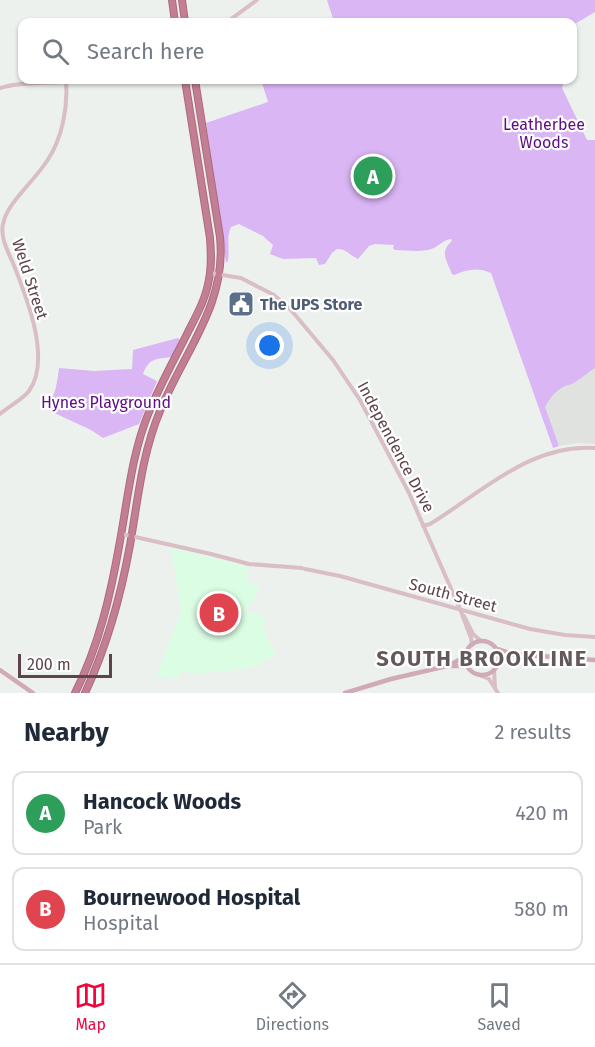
<!DOCTYPE html>
<html lang="en">
<head>
<meta charset="utf-8">
<style>
	body { margin:0; font-family:"Fira Sans",sans-serif; background:#f2f2f3; color:#1f2937 }
	.scale { position:absolute; left:18px; bottom:15px; width:94px; box-sizing:border-box; padding-left:6px; border:3px solid #5d444c; border-top:0; font-size:16px; line-height:21px; white-space:nowrap; color:#5d444c; -webkit-text-stroke:4px #fff; paint-order:stroke }
	.you { position:absolute; left:270px; top:346px; width:21px; height:21px; margin:-15px; border:4px solid #fff; border-radius:50%; background:#1a73e8; box-shadow:0 0 0 9px #1a73e833 }
	.badge { display:grid; place-items:center; width:39px; height:39px; border-radius:50%; background:#f2053f; color:#fff; font-size:20px; font-weight:700 }
	.pin { position:absolute; translate:-50% -50%; border:3px solid #fff; box-shadow:0 2px 6px #0006 }
	.list { margin:0; padding:0; list-style:none }
	h2 { display:flex; justify-content:space-between; align-items:center; height:78px; margin:0; padding:0 24px; font-size:26px }
	h2 small { font-size:20px; font-weight:400; color:#747a83 }
	.list li { display:grid; grid-template-columns:39px 1fr auto; gap:18px; align-items:center; box-sizing:border-box; height:84px; margin:0 12px 12px; padding:0 12px; border:2px solid #e0e1e3; border-radius:12px }
	.list b { display:block; font-size:22px; white-space:nowrap }
	.list p { margin:0; font-size:20px; white-space:nowrap; color:#747a83 }
	.list em { font-size:20px; font-style:normal; color:#747a83 }
	.icon { flex:none; width:33px; height:33px; fill:none; stroke:currentColor; stroke-width:2; stroke-linecap:round; stroke-linejoin:round }
	.map { position:relative; flex:none; width:595px; height:693px; overflow:hidden }
	.search { position:absolute; background:#fff; box-shadow:0 2px 4px #0004; left:18px; right:18px; top:18px; height:66px; display:flex; align-items:center; gap:15px; box-sizing:border-box; padding:0 21px; border-radius:12px; color:#747a83; font-size:22px }
	.sheet { height:270px; background:#fff }
	nav { display:flex; justify-content:space-around; align-items:center; box-sizing:border-box; height:84px; border-top:2px solid #e0e1e3; background:#fff; font-size:16px; color:#747a83 }
	nav a { display:grid; justify-items:center; gap:3px }
	nav .on { color:#f2053f }
	.map>svg:first-child { display:block }
	.education { fill:#dfe2df }
	.medical { fill:#dafde4 }
	.green { fill:#dab6f4 }
	.lines { fill:none; stroke-linecap:round; stroke-linejoin:round }
	.highway-casing { stroke:#ae6a7e; stroke-width:8 }
	.secondary { stroke:#d9bec6; stroke-width:4 }
	.primary { stroke:#d0aab6; stroke-width:4.5 }
	.highway { stroke:#c27f93; stroke-width:6 }
	.labels { text-anchor:middle; dominant-baseline:central; stroke-width:4.5; stroke-linejoin:round; paint-order:stroke }
	.park-label { font-size:16px; fill:#610d86; stroke:#fff }
	.street-label { font-size:16px; fill:#5d444c; stroke:#fff }
	.service-label { font-size:16px; font-weight:bold; fill:#4e5e75; stroke:#fff; text-anchor:start }
	.district-label { font-size:22px; font-weight:bold; letter-spacing:1.5px; fill:#63595c; stroke:#fff }
</style>
</head>
<body>
<div class="map">
<svg width="595" height="693" viewBox="0 0 595 693">
	<rect width="100%" height="100%" fill="#edf1ee"/>
	<!-- education -->
	<path class="education" d="M595,350V444L578,443L559,446L531,371Z"/>
	<!-- medical -->
	<path class="medical" d="M171,547L247,566V583L260,586L254,600L245,610L265,616L264,630L276,656L261,662L259,665L237,670L191,674L182,671L179,679L156,676L181,612Z"/>
	<!-- green -->
	<path class="green" d="M327,0H595V12L573,25L572,22H334Z
		M261,80H269L275,84L293,83L298,80H564L562,88L587,140H595V368C588,372 582,378 575,382C571,385 570,384 565,386C556,390 550,398 545,407L559,446L553,448L491,273C478,267 467,269 454,275L452,274C447,261 439,252 452,241L451,239C444,240 441,244 434,248C423,253 407,250 395,250L393,248L394,245L375,244L369,246L358,259C349,255 347,249 337,249L332,253L325,264L319,265L316,258L283,259L270,254L273,245L263,236L239,224L231,227C226,238 230,249 228,261L226,263L206,123L268,102Z
		M178,338L181,341L172,357C156,359 149,358 143,374L157,381L139,424L103,438L91,430L48,410L47,406C56,394 57,383 59,368L94,371L132,369L133,350Z"/>
	<g class="lines">
		<!-- highway casing -->
		<g class="highway-casing">
			<path id="highway" d="M172,0L175,22
				M182,0L185,22
				M75,693C99,646 111,593 120,541C128,497 132,453 149,412C160,385 174,360 187,334C196,316 206,299 209,279C212,265 211,252 210,238L185,80
				M85,693C107,646 121,595 130,545C138,499 142,454 160,411C184,351 227,305 220,237L195,80"/>
		</g>
		<!-- secondary -->
		<path class="secondary" d="M227,22L257,0
			M0,88C27,80 56,85 83,80
			M210,273L241,278L274,295L291,310L333,360L360,400L409,493L460,609L471,638L472,645
			M0,414C9,406 22,400 29,391C52,359 26,296 13,263C8,252 0,237 3,224C6,209 18,197 27,186C34,178 41,170 47,161C62,139 68,108 66,82
			M423,526L430,524C481,493 531,443 595,448
			M122,534L211,554L249,564L302,568
			M305,569L340,576L530,629L565,635L595,637
			M464,616L473,634L481,641
			M494,670L495,687
			M477,674L489,679L498,693"/>
		<!-- primary -->
		<path class="primary" d="M465 658a17 17 0 1 1 34 0a17 17 0 1 1-34 0Z
			M497,649L513,654L595,660
			M499,661L513,654
			M450,665L466,656
			M0,670L33,693
			M345,693L391,679L447,666H467"/>
		<!-- highway -->
		<use href="#highway" class="highway"/>
	</g>
	<!-- icons -->
	<defs>
		<g id="civic-square" transform="scale(1.35)"><rect x="-9" y="-9" width="18" height="18" rx="4" fill="#5c6f8a" stroke="#fff"/><path d="M-.6-6.5H3V-4.5H.6V-3L4-1V1h2V6H-6V1h2V-1L-.6-3ZM-1.2 2.5V6h2.4V2.5Z" fill="#fff"/></g>
	</defs>
	<g fill-rule="evenodd">
		<use href="#civic-square" x="241" y="304"/>
	</g>
	<g class="labels">
		<!-- park labels -->
		<g class="park-label">
			<text x="544" y="124">Leatherbee<tspan x="544" dy="18">Woods</tspan></text>
			<text x="106" y="402">Hynes Playground</text>
		</g>
		<!-- street labels -->
		<g class="street-label">
			<text transform="translate(30 279) rotate(72)">Weld Street</text>
			<text transform="translate(396 447) rotate(62)">Independence Drive</text>
			<text transform="translate(453 595) rotate(15)">South Street</text>
		</g>
		<!-- service labels -->
		<g class="service-label">
			<text x="260" y="304">The UPS Store</text>
		</g>
		<!-- district labels -->
		<g class="district-label">
			<text x="482" y="658">SOUTH BROOKLINE</text>
		</g>
	</g>
</svg>
<div class="scale">200 m</div>
<div class="you"></div>
<div class="pin badge" style="left:373px;top:176px;background:#2e9e5b">A</div>
<div class="pin badge" style="left:219px;top:613px;background:#e0444e">B</div>
<div class="search"><svg class="icon" aria-label="search" viewBox="0 0 24 24"><circle cx="10" cy="10" r="6"/><path d="M15 15l6 6"/></svg>Search here</div>
</div>
<section class="sheet">
<h2>Nearby<small>2 results</small></h2>
<ul class="list">
<li><span class="badge" style="background:#2e9e5b">A</span><div><b>Hancock Woods</b><p>Park</p></div><em>420 m</em></li>
<li><span class="badge" style="background:#e0444e">B</span><div><b>Bournewood Hospital</b><p>Hospital</p></div><em>580 m</em></li>
</ul>
</section>
<nav>
<a class="on"><svg class="icon" aria-label="map" viewBox="0 0 24 24"><path d="M3 6l6-2 6 2 6-2v14l-6 2-6-2-6 2zM9 4v14M15 6v14"/></svg>Map</a>
<a><svg class="icon" aria-label="directions" viewBox="0 0 24 24"><path d="M12 3l9 9-9 9-9-9zM9 14v-3h6M13 9l2 2-2 2"/></svg>Directions</a>
<a><svg class="icon" aria-label="saved" viewBox="0 0 24 24"><path d="M7 4h10v16l-5-4-5 4z"/></svg>Saved</a>
</nav>
</body>
</html>
